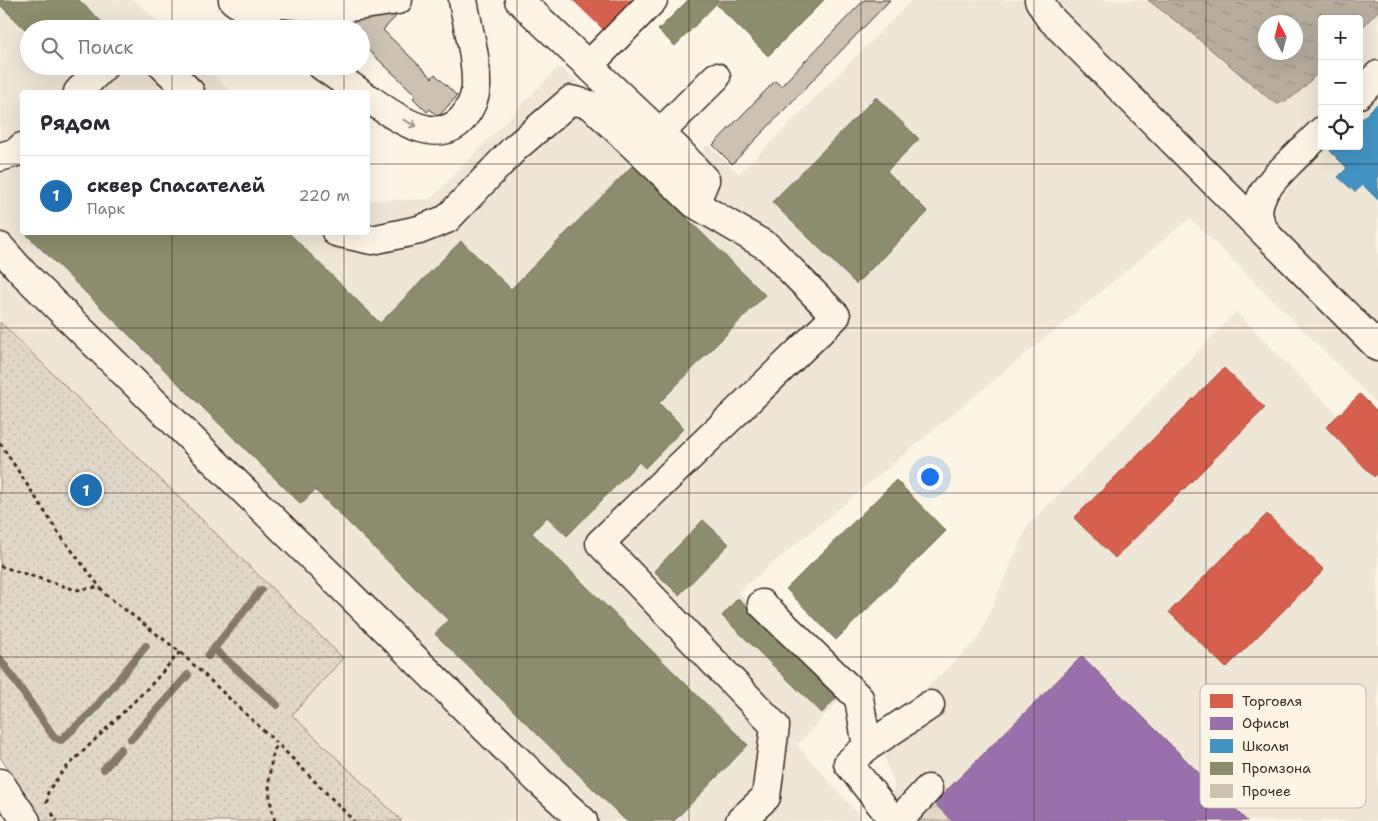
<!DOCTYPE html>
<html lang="ru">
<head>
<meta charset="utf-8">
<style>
	body { margin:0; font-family:"Shantell Sans",sans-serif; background:#f7f7f7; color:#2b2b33 }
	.controls { position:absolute; right:15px; top:15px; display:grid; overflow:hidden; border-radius:5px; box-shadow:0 5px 20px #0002 }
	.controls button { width:45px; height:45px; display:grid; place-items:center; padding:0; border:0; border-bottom:1px solid #e1e1e2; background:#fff; color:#2b2b33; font:25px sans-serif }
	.compass { position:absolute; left:1258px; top:15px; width:45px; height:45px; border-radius:50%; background:#fff; box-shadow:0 5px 20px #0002; rotate:353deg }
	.you { position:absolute; left:929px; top:476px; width:18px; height:18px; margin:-12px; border:4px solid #fff; border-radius:50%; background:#1a73e8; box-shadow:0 0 0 8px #1a73e833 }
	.badge { display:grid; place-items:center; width:32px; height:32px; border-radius:50%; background:#1f6fb2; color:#fff; font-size:16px; font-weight:700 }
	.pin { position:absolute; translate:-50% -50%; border:2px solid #fff; box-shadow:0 1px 5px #0006 }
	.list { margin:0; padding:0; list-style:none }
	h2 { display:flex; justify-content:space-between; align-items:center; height:65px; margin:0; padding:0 20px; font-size:21px }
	h2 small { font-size:16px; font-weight:400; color:#7c7c81 }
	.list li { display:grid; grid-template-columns:32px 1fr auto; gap:15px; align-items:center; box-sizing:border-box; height:80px; padding:0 20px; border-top:1px solid #e1e1e2 }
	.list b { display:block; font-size:19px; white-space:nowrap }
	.list p { margin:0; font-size:16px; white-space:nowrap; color:#7c7c81 }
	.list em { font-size:16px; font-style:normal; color:#7c7c81 }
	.icon { flex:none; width:28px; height:28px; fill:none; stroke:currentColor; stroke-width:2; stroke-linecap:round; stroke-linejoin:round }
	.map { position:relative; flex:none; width:1378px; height:821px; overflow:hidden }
	.search { position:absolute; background:#fff; box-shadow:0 5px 20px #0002; left:20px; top:20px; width:350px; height:55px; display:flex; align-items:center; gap:12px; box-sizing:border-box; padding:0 18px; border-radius:28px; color:#7c7c81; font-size:19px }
	.panel { position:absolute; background:#fff; box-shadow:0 5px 20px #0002; left:20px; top:90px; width:350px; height:145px; border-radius:5px }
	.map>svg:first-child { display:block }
	.built { fill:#eee6d6; fill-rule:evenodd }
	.grass { fill:url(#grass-tufts); stroke:#8e8173 }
	.park { fill:url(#park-dots); stroke:#8e8173 }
	.water { fill:url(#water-ripples); stroke:#85796b; fill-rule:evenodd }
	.shops { fill:#d6604d; stroke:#a8503f }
	.offices { fill:#9970ab; stroke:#7d5b81 }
	.schools { fill:#4393c3; stroke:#417492 }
	.industry { fill:#8c8c6e; stroke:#746f56 }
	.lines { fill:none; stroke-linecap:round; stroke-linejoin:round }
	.stream { stroke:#85796b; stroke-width:8 }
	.building { fill:#ccc2b3; stroke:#3b2a1e }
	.minor-casing { stroke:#3b2a1e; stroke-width:31 }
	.path { stroke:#3b2a1e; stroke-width:3; stroke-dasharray:4 4; stroke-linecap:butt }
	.minor { stroke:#fcf5e5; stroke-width:28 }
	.oneway { stroke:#9c9082 }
	.grid { fill:none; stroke:#3b2a1e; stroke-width:1; stroke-opacity:0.55 }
	.key { fill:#fcf5e5; stroke:#c2b8a9; stroke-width:1 }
	.key-label { font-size:14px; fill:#3b2a1e }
</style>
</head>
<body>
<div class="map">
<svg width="1378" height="821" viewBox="0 0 1378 821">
	<defs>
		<pattern id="grass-tufts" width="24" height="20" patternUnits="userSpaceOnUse" patternTransform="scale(1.25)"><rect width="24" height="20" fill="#e0d8c8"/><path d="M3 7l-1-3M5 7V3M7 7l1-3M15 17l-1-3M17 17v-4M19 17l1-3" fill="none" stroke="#c1baab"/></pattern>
		<pattern id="park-dots" width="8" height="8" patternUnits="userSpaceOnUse" patternTransform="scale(1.25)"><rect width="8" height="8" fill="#e0d8c8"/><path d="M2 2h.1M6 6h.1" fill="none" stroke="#c1baab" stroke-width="1.8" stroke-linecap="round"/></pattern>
		<pattern id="water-ripples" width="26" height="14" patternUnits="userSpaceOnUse" patternTransform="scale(1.25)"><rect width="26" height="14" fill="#b7ad9e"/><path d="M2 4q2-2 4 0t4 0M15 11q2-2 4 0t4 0" fill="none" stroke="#968d80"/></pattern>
	</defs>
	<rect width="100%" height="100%" fill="#fcf5e5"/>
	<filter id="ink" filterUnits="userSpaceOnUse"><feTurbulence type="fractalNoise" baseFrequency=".02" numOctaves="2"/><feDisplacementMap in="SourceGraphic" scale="10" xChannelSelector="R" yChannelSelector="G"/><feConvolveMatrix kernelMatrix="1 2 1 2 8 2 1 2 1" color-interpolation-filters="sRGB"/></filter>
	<g filter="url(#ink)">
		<!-- built -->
		<path class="built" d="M0,0H135L165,29H29V66H204L231,92H22V232H368V201L431,199L558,67L576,80L652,150L683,173L708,145L739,174L912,0H1378V405L1190,218L738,592L845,694L797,745L859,815V821H402L292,715L343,658L0,322ZM1322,19H1359V146H1322ZM1266,22H1296V52H1266Z
			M1236,312L1378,456V821H889L894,783L876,735L978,639L1027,527Z"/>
		<!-- grass -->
		<path class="grass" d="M934,803L952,821H915Z"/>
		<!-- park -->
		<path class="park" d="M0,322L343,658L292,715L402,821H43L0,757Z"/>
		<!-- water -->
		<path class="water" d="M1148,0H1378V11L1359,31V19H1322V69C1308,82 1297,98 1278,104L1272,101L1190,32ZM1266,22H1296V52H1266Z"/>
		<!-- shops -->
		<path class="shops" d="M573,0H635L606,32Z
			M1224,368L1265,408L1115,558L1074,518Z
			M1360,394L1378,412V473L1374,477L1326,427Z
			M1267,514L1324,570L1226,668L1169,612Z"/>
		<!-- offices -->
		<path class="offices" d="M1082,656L1247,821H952L934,803Z"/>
		<!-- schools -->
		<path class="schools" d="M1378,103V200L1363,185L1355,192L1338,177L1347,168L1330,151L1335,146H1359V122Z"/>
		<!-- industry -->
		<path class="industry" d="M0,0H79L108,28L29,29V33L0,5Z
			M688,0H720L675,46L658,30Z
			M722,0H824L768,56L717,5Z
			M876,97L919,139L887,171L928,212L856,284L772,202Z
			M633,165L765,295L659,403L684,428L645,468L639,462L567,536L547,517L532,533L748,745L674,821H626L435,634L448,620L315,490L301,504L24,232H288L380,323L461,241L511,289Z
			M896,480L946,531L836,640L786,589Z
			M703,520L729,544L679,595L654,571Z
			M738,598L838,696L822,713L722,616Z"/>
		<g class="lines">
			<!-- stream -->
			<path class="stream" d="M214,649L277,705
				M208,656L261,590
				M0,659L54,737L61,740L91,713L146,646
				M131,739L188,675
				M104,769L121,749"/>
		</g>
		<!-- building -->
		<path class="building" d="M375,0L404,8L383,30L432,78L435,74L457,96L438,117L430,109L427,112L413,98L416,95L365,47L361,51V29H347Z
			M864,0H890L732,164L713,145L775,81L781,86Z"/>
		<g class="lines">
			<!-- minor casing -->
			<g class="minor-casing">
				<path id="minor" d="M233,0L272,29
					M240,0L337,9L398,0
					M519,0L678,150L705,180L695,204
					M1039,0L1049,17L1269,237
					M163,66L190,92
					M322,66L359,92
					M588,66L653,0
					M78,92L104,66
					M1359,94L1378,75
					M368,98C392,115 437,149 463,118C470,109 475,99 476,87C477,58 468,29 463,0
					M1322,131C1311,142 1299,153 1288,164C1266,186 1245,207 1269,237L1378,347
					M660,133L716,77
					M0,157L17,152L22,147
					M336,232L372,240L419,230L447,219L514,149L571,100L591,105L695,204L768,247L836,316L600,543L775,726L766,797L740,821
					M0,247L22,272L538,780L583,821
					M762,604L859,698L867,747
					M0,783L26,821
					M894,821L848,763L867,747L930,705
					M898,821L928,789"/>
			</g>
			<!-- path -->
			<path class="path" d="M0,443L60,535L106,595L180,652L280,746L354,821
				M0,566L76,590L98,587
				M47,803L48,791L63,771L150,686L180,652
				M52,813L57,821
				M275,821C267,796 267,768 277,743"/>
			<!-- minor -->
			<use href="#minor" class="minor"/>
		</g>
		<!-- one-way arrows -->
		<defs><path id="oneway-shaft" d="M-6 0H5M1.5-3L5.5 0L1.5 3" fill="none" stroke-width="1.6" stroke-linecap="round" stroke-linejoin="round" transform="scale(1.25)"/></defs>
		<use class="oneway" href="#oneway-shaft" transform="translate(410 123) rotate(27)"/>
	</g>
	<!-- grid -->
	<path class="grid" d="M172,0V29M344,0V29M517,0V821M689,0V821M861,0V821M1034,0V821M1206,0V821M172,66V92M344,66V92M0,164H22M368,164H1378M172,232V821M344,232V821M0,328H1378M0,493H1378M0,657H1378"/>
	<!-- legend -->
	<rect x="1200" y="684" width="166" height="124" rx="8" class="key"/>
	<rect x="1210" y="694" width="23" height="14" fill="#d6604d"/>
	<rect x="1210" y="717" width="23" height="13" fill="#9970ab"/>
	<rect x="1210" y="739" width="23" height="14" fill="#4393c3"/>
	<rect x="1210" y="762" width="23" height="13" fill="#8c8c6e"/>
	<rect x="1210" y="784" width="23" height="14" fill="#ccc2b3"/>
	<g class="key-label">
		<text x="1242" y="706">Торговля</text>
		<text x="1242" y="728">Офисы</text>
		<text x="1242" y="751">Школы</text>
		<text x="1242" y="773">Промзона</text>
		<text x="1242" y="796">Прочее</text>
	</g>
</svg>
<div class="controls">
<button>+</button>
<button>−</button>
<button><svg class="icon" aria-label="locate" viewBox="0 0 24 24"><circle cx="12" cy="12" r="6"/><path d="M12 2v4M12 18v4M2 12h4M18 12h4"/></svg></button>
</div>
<svg class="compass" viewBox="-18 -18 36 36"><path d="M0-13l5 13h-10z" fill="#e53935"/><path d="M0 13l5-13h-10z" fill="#7c7c81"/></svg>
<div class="you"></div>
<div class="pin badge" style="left:86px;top:490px">1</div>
<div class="search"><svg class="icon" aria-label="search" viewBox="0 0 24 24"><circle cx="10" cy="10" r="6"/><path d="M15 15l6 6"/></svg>Поиск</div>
<section class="panel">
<h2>Рядом<small></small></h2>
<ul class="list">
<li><span class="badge">1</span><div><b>cквер Спасателей</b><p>Парк</p></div><em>220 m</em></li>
</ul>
</section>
</div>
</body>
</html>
